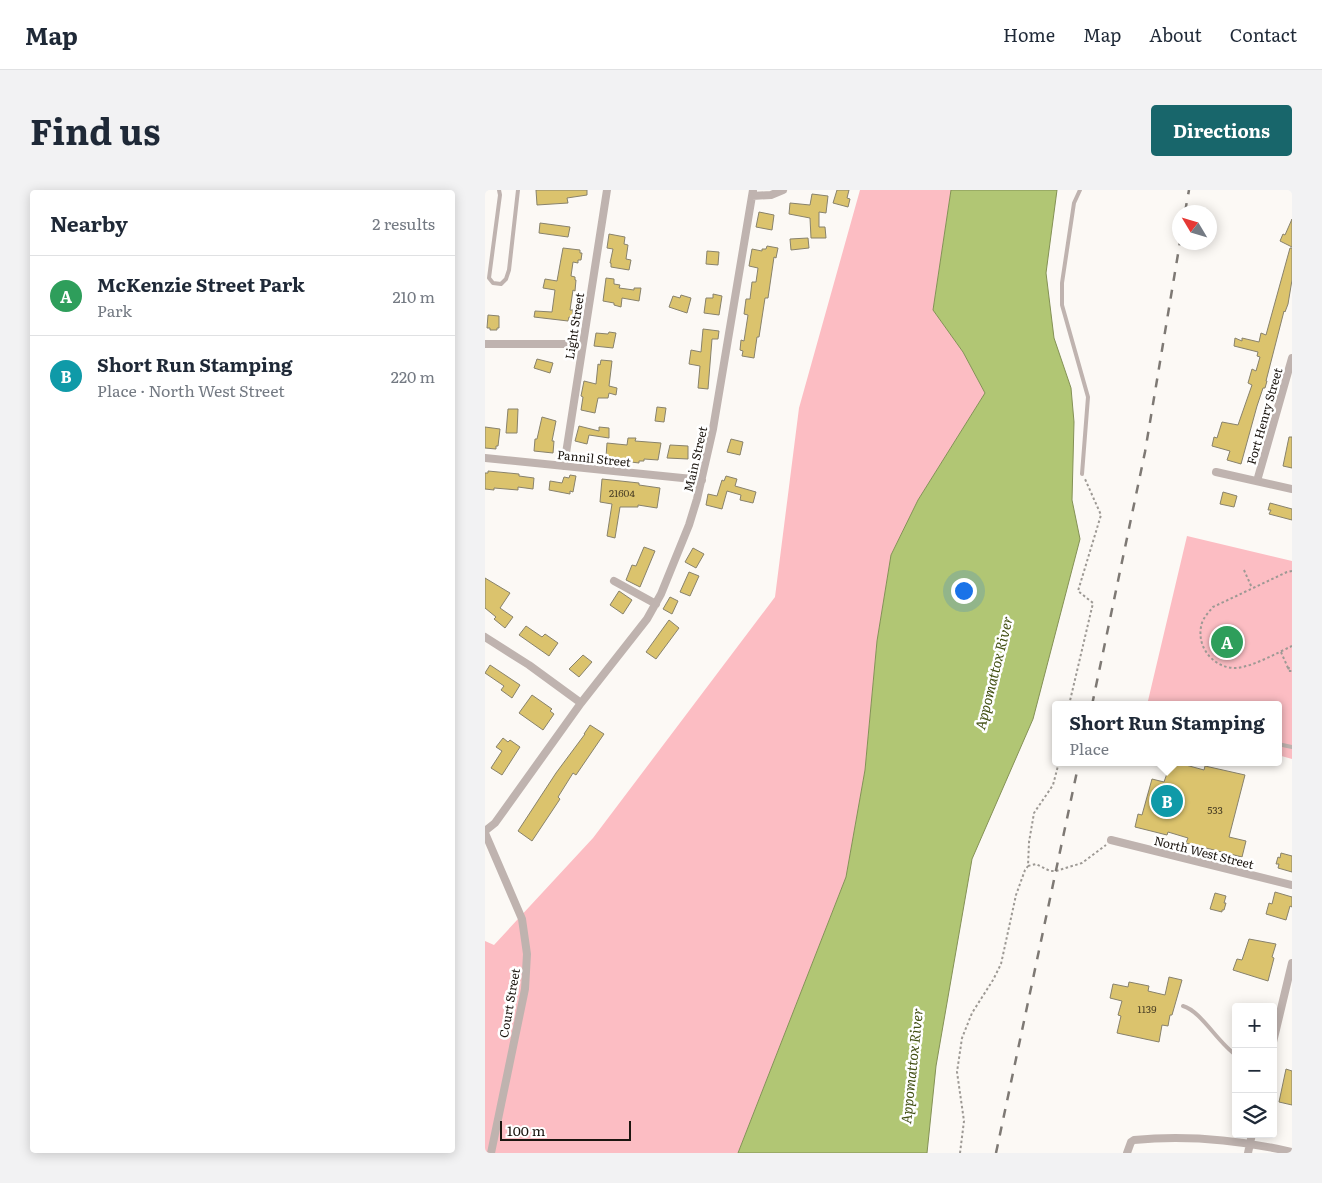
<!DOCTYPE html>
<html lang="en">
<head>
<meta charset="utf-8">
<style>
	body { margin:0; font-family:Literata,serif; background:#f2f2f3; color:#1f2937 }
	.controls { position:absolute; right:15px; bottom:15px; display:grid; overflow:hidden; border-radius:5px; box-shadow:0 2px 12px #0003 }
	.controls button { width:45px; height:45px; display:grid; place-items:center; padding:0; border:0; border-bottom:1px solid #e0e1e3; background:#fff; color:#1f2937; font:25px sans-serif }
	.compass { position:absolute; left:687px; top:15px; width:45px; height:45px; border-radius:50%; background:#fff; box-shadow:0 2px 12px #0003; rotate:308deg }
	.scale { position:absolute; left:15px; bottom:12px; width:131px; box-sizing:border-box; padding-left:5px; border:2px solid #1c1610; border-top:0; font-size:14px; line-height:18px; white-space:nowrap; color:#1c1610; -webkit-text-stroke:4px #fff; paint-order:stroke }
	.you { position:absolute; left:478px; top:400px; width:18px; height:18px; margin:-12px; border:4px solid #fff; border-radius:50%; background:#1a73e8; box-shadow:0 0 0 8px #1a73e833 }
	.badge { display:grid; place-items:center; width:32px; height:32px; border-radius:50%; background:#18666b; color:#fff; font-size:16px; font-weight:700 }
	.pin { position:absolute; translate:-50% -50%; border:2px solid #fff; box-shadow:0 1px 5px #0006 }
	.popup { position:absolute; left:567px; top:511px; width:230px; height:65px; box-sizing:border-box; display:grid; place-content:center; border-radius:5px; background:#fff; filter:drop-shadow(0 1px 4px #0005); font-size:16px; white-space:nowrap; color:#747a83 }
	.popup b { font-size:19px; color:#1f2937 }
	.popup::after { content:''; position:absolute; left:50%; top:100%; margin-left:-10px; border:10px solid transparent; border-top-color:#fff }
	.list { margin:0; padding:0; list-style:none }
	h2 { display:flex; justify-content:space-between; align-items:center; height:65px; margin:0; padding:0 20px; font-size:21px }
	h2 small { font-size:16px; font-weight:400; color:#747a83 }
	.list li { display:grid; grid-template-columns:32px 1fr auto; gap:15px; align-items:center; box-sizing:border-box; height:80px; padding:0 20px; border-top:1px solid #e0e1e3 }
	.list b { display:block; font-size:19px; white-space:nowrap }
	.list p { margin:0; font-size:16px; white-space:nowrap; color:#747a83 }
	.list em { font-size:16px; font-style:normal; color:#747a83 }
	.icon { flex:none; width:28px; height:28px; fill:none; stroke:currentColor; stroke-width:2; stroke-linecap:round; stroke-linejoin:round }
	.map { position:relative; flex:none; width:807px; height:963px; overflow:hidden; border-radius:5px }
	header { display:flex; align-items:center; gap:30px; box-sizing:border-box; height:70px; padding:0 25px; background:#fff; border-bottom:1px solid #e0e1e3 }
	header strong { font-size:24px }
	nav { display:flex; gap:28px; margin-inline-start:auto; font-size:18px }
	.intro { display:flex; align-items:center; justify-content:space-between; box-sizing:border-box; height:120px; padding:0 30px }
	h1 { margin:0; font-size:35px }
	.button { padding:12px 22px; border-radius:5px; background:#18666b; color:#fff; font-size:18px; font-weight:700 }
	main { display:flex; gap:30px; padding:0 30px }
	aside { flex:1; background:#fff; border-radius:5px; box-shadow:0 2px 12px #0003 }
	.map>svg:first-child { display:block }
	.green { fill:#fcbdc3 }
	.water { fill:#b1c674; stroke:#849156 }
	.building { fill:#dbc36d; stroke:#88826c }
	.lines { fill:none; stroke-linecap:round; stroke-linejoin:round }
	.path { stroke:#9d9994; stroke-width:2; stroke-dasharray:2.5 2.5; stroke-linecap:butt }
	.lane { stroke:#bfb3af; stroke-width:4 }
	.street { stroke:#bfb3af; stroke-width:8 }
	.rail { stroke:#7e7974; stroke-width:2.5; stroke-dasharray:9 9; stroke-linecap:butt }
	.labels { text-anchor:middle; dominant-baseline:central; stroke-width:5; stroke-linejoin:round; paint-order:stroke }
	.number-label { font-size:10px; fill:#4c4127 }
	.street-label { font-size:12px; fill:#1c1610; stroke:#fff }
	.water-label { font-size:14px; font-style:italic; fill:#435014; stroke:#fff }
</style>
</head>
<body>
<header>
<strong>Map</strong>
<nav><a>Home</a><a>Map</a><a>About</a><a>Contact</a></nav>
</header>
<div class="intro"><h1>Find us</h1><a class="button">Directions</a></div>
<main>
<aside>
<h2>Nearby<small>2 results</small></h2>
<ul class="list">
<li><span class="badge" style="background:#2e9e5b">A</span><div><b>McKenzie Street Park</b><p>Park</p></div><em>210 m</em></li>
<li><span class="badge" style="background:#0f9aa8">B</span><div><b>Short Run Stamping</b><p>Place · North West Street</p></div><em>220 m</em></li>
</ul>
</aside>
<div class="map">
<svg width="807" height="963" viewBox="0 0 807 963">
	<rect width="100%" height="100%" fill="#fcf9f5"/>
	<!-- green -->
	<path class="green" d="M375,0H466L448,120L478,162L500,203L433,310L406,365L392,451L380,580L361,687L253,963H0V751L9,755L108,648L290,407L314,218Z
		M702,346L807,371V569L793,565V515H662Z"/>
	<!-- water -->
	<path class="water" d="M466,0H572L561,83L569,148L586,198L589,232L587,310L595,349L548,529L487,669L451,876L442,963H253L361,687L380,580L392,451L406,365L433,310L500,203L478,162L448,120Z"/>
	<!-- building -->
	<path class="building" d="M51,0H102V5L82,8L83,13L52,15Z
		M352,0H364L362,8L365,9L363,17L348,13Z
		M327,4L343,6L341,23L334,22V37H340L341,48H326L325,28L304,24L305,13L325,15Z
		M274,22L289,25L287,40L271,37Z
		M807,29V57L795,51L798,44L800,45Z
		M55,33L85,37L83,47L54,43Z
		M124,44L140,47L139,54L143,55L141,69L146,70L144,80L126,77V73H125L128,59L122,58Z
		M323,48L324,58L306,60L305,49Z
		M282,56L293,58L291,68L289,67L283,108H280L274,147H272L269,168L257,166L258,161L255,160L256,150L259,151L263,125L259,124L261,109H265L267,92H271L273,78L264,76L267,59L277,61V59H281Z
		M78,58L95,60V63H97L96,70H93V73L88,72L86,86L90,87V90H91L90,101L88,100L85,120H88L87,127H84L83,131L49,127L50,121L67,122L70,100L58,98L60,89L72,91Z
		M805,58H807V90L803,114L800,122L799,121L781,191H782L780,198H778L772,216L756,274L742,270L745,261L727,256L729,247L732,248L737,232L753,235L767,195L763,193L767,179L771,181L775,167L772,166L773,162L749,156L750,148L757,151V148L774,152L776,143L781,145Z
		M222,61L234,62L233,75L221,74Z
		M121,88L129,89V94L135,95L134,98L149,100V98H156L154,111L137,108L136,117L129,115V113L118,111Z
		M228,104L237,106L234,125L219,123L221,108H228Z
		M196,105L206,108L202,123L184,117L188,106L195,108Z
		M3,125L14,126V138H12V140H5V138H2Z
		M218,139L234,141L233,149H227L223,199L213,198L215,176L204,174L206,160L216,162Z
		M124,142L131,143L128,158L109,156L111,143L123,144Z
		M52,169L68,173L65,183L49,178Z
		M116,170L127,171L124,196L132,198L131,205L124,203L123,208H113L110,223L96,220L98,207L96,206L99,191L111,194L113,174L115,175Z
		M172,217L181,218L179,232L170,231Z
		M23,219H33L32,243H21Z
		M57,227L71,231L67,251H69L68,263L49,261L50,249H52Z
		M94,236L114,241V237L124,238V248L104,245L102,254L90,251Z
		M0,237L15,239L13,256H11V259L0,258Z
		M804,247H807V278L798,276Z
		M143,248H151L150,251L176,253L173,270L159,269V271H154V273L146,272V270L130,269V271L122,270L123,267H121L122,253L142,255Z
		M246,249L258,252L255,265L242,262Z
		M185,255L203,256V269L182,268Z
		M3,281L34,284V286L49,288L48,299L33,297V300L9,298V300L0,299V283H3Z
		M85,285L91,286L88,302L85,301V304L64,300L65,291L77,293L79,287L84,288Z
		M241,286L252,289L250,296L271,302L268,313L255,310L256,305L242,301L237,319L221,315L223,304L232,306L237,290L239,291Z
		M117,289L154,293V295L175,298L172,318L153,315V317H135L130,348L122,346L127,314L115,312Z
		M738,302L752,306L749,317L735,314Z
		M785,313L807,319V330L784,324L786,320H783Z
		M159,357L170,361L155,397L141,390L147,375L151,376Z
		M208,358L219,364L211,378L200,372Z
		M204,382L214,386L205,406L195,402Z
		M0,388L25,403L15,418L28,427L20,438L9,429L11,427L0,418Z
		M134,401L147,410L138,424L125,415Z
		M185,407L193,411L187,424L178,419Z
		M184,430L194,438L171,469L161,462Z
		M41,436L57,447L60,444L73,453L64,466L34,445Z
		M98,465L107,472L94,487L84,479Z
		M5,475L35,495L27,508L16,500L19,496L0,483Z
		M47,505L67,519L65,521L69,524L58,540L34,523Z
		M105,535L119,544L91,585L88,583L73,607L75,609L47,651L33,641L71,583L100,544H99Z
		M18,548L23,552L25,550L35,557L17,585L6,578L17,561L11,557Z
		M686,572H698L697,574L719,580L720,576L760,585L744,647L761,651L757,667L701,653L703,648L683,642L682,645L650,637L653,624L657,625L667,589L679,592Z
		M796,663L807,666V682L793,678L794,674H791L793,667L795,668Z
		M790,702L807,707V717L805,716L801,730L781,724L784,713L787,714Z
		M730,703L741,706L739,713H741L739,720H737V722L725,719Z
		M764,749L791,754L787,767L789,768L783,791L748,780L752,769L757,770Z
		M684,787L697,790L687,825H685L683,836L677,835L674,852L632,843L636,826L633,825L637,811L625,808L628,794L643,797L644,792L664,796L663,801L680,805Z
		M801,879L807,881V915L794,912Z"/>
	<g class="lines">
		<!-- path -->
		<path class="path" d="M759,380L767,398
			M807,381L802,382L728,417C723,423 717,429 716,437C712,459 730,479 752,478C769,476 792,463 807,456
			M796,462L803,478
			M804,477L803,481H807
			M584,515L608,413L593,401L616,325L600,289
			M543,676L551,674L565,681H571L597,673L621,655
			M475,963L479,931L472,882L477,848L487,823L508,790L516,774L531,705L540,680L543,676L544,652L549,623L568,595L574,572"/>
		<!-- lane -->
		<path class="lane" d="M14,0L15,5L4,88L8,93L16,94L21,89L24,80L33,0
			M595,0L589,13L577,93V115L603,207L597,284
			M793,554L807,557
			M698,816C716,821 733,853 751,865"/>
		<!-- street -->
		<path class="street" d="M267,6L286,5L298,0
			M0,154H98
			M0,268L217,290
			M79,276L122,0
			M731,282L807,299
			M772,291L807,168
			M129,391L171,414
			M0,447L44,475L96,513
			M0,641L10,633L96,513L162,429L176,404L204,335L212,309L228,239L268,0
			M0,643L37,729L42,764L40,799L6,963
			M626,650L807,695
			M788,852L807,773
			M642,963L646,952L649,950C702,945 755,950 807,962
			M763,963L767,944"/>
		<!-- rail -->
		<path class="rail" d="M700,22L704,0
			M607,515L660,262L695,52
			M511,963L594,572"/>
	</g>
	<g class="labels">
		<!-- number labels -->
		<g class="number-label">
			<text x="137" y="302">21604</text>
			<text x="730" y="619">533</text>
			<text x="662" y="818">1139</text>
		</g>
		<!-- street labels -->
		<g class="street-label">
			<text transform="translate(89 136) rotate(-81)">Light Street</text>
			<text transform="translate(779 226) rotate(-74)">Fort Henry Street</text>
			<text transform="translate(109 268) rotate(6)">Pannil Street</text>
			<text transform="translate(210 269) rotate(-77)">Main Street</text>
			<text transform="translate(719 662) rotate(14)">North West Street</text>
			<text transform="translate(24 813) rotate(-80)">Court Street</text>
		</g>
		<!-- water labels -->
		<g class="water-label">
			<text transform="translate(508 483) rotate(-76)">Appomattox River</text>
			<text transform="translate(426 876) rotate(-84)">Appomattox River</text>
		</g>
	</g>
</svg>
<div class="controls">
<button>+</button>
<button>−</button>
<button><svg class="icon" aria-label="layers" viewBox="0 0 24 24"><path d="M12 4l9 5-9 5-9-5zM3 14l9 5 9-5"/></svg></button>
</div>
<svg class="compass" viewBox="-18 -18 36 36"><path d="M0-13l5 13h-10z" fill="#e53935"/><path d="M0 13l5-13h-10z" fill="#747a83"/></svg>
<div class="scale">100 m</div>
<div class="you"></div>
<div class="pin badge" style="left:742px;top:452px;background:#2e9e5b">A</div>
<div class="pin badge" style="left:682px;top:611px;background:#0f9aa8">B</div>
<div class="popup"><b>Short Run Stamping</b>Place</div>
</div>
</main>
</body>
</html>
